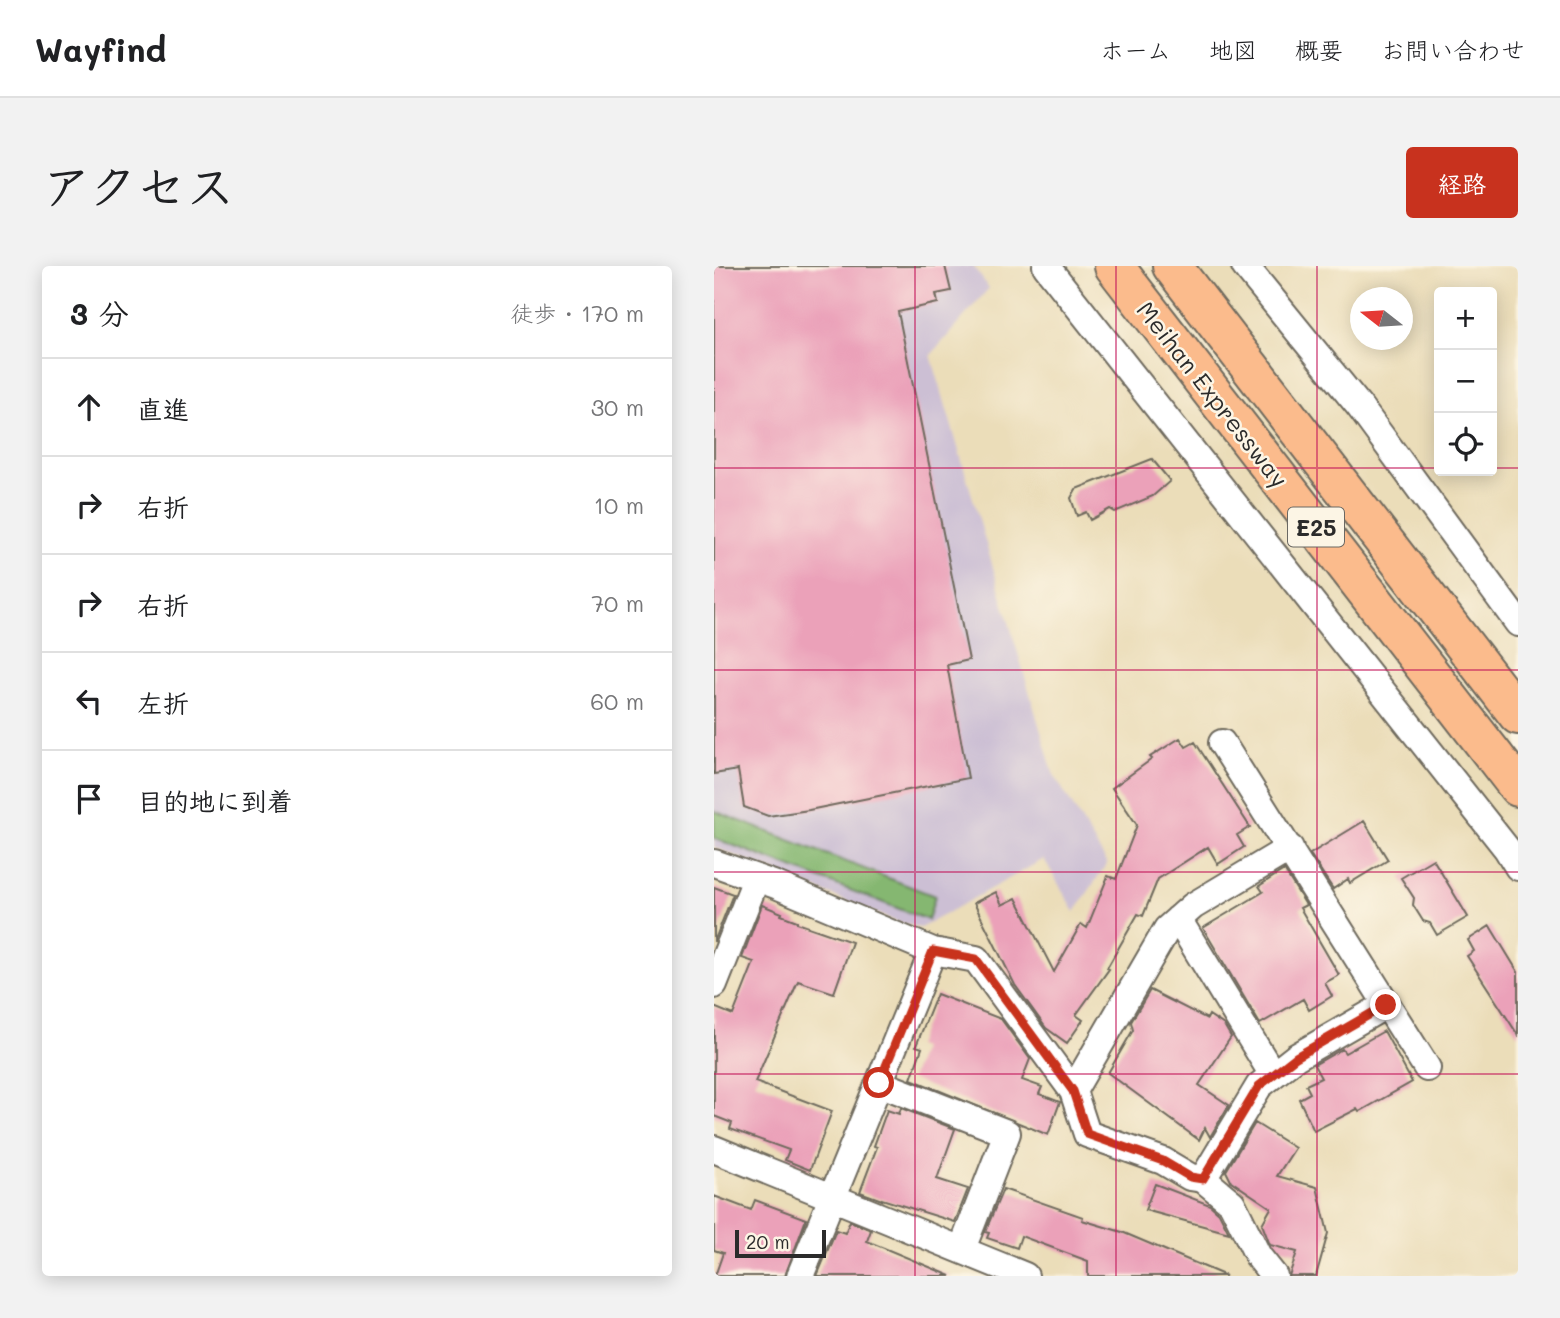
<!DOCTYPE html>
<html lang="ja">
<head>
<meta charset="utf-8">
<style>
	body { margin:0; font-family:Mali,"Klee One",sans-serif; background:#f2f2f2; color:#202124 }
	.controls { position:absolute; right:21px; top:21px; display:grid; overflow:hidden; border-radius:7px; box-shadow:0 4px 18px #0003 }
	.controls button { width:63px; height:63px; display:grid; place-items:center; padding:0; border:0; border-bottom:2px solid #e0e0e0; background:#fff; color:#202124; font:35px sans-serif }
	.compass { position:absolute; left:636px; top:21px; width:63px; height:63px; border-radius:50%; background:#fff; box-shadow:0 4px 18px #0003; rotate:287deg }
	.scale { position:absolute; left:21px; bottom:18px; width:91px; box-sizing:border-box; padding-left:7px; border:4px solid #2b2b2b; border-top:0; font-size:19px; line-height:24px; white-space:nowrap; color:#2b2b2b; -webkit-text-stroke:5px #fcf5e5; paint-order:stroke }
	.stop { position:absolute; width:21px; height:21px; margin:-16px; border:5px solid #c8321e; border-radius:50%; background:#fff }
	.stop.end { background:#c8321e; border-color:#fff; box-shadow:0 2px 7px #0008 }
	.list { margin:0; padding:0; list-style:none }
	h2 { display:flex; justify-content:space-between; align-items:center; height:91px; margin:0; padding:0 28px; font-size:30px }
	h2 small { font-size:23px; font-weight:400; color:#757577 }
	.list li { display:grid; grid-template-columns:46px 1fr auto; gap:21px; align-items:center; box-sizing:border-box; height:98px; padding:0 28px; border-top:2px solid #e0e0e0 }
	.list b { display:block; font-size:26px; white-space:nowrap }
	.list em { font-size:23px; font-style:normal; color:#757577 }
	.icon { flex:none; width:38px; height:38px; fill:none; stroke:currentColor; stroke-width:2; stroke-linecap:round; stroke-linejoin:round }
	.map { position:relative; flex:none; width:804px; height:1010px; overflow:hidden; border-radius:7px }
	header { display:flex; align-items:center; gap:42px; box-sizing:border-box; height:98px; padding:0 35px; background:#fff; border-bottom:2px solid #e0e0e0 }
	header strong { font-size:33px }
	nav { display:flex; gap:38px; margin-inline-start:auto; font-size:24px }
	.intro { display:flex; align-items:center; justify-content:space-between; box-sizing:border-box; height:168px; padding:0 42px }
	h1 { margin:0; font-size:49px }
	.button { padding:18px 32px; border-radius:7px; background:#c8321e; color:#fff; font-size:24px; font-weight:700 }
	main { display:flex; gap:42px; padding:0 42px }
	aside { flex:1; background:#fff; border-radius:7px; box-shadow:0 4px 18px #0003 }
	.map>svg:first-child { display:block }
	.industrial { fill:#ccbfd4 }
	.forest { fill:#85b771; stroke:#58714e; stroke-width:2 }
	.building { fill:#eba1b9 }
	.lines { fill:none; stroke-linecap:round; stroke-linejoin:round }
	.street-casing { stroke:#6e695d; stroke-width:30 }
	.highway-casing { stroke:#6e695d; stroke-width:42 }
	.street { stroke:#fff; stroke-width:26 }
	.highway { stroke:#fbbb8c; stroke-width:38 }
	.route { stroke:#c8321e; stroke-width:9 }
	.grid { fill:none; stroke:#c2185b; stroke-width:2; stroke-opacity:0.55 }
	.labels { text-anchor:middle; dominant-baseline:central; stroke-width:5; stroke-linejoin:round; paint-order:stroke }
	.shield { fill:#fcf5e5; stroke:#6a6863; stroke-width:2 }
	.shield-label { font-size:23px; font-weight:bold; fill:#2b2b2b }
	.street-label { font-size:24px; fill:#2b2b2b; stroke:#fcf5e5 }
</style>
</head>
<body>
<header>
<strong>Wayfind</strong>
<nav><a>ホーム</a><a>地図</a><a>概要</a><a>お問い合わせ</a></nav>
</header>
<div class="intro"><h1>アクセス</h1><a class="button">経路</a></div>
<main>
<aside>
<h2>3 分<small>徒歩 · 170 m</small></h2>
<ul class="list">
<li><svg class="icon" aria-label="ahead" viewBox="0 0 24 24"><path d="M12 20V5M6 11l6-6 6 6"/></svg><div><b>直進</b></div><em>30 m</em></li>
<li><svg class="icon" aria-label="right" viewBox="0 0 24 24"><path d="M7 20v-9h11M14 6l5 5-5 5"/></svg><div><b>右折</b></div><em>10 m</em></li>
<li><svg class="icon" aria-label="right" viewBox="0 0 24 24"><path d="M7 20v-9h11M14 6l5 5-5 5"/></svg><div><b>右折</b></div><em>70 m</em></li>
<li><svg class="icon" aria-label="left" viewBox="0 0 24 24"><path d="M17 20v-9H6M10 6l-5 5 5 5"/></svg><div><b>左折</b></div><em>60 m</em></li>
<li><svg class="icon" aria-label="arrive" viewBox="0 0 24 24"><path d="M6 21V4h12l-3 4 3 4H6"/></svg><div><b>目的地に到着</b></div></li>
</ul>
</aside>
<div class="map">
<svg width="804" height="1010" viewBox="0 0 804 1010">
	<rect width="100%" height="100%" fill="#fcf5e5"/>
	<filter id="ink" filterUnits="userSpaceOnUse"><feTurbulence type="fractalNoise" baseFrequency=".0143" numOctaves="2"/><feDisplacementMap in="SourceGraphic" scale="14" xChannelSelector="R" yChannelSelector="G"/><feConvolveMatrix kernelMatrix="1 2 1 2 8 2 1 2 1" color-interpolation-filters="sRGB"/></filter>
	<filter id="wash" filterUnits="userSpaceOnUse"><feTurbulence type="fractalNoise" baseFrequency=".00686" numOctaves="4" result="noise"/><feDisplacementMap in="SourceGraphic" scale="28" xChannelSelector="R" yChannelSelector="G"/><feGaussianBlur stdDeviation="1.57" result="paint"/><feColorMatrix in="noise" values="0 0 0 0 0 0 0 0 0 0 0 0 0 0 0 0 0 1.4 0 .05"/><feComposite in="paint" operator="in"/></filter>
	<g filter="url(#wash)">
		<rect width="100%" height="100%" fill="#ebddb9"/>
		<!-- industrial -->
		<path class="industrial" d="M0,0H259L275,22L217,89L339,507L393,597L361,646L330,593L206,662L181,655L0,581Z"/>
		<!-- forest -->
		<path class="forest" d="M0,545L221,630L214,654L0,572Z"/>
		<g id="blocks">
			<!-- building -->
			<path class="building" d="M0,0H231L237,25L222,28L224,37L184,46L255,394L233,399L254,512L95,544L54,550L30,541L24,504L0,508Z
				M438,193L456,215L439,230L401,246L396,243L376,254L372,246L363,250L357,232L362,223Z
				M466,472L472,481L481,476L536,561L523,569L530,581L504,598L494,581L444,613L429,650L424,648L393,702L395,703L362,749L369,754L353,777L332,762L301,719L260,637L282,626L288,639L302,632L340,706L367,658L373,662L394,610L402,613L423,559L398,522L438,493L436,491Z
				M650,555L674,594L636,617L634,613L619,623L596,588Z
				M719,593L754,651L723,669L716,657L709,655L699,639L700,632L687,612Z
				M570,604L592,639L586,642L625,709L611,717L618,730L595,744L589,733L546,758L489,662L549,626L545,620Z
				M0,621L19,628L0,676Z
				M48,639L68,647L67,649L83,655V657L138,676L120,727L84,715L41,816L118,845L96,904L71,894L75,884L16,863L18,857L0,850V741L19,749L40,696L28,692Z
				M776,660L804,706V769L753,690L760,685L754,674Z
				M436,724L493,753L495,749L510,759L517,771L485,819L515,839L496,871L491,862L485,874L394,807L419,764L417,756Z
				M223,728L287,753L316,793L308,814L328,821L325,828L346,836L334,869L197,813L208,782L202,780Z
				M670,765L698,816L645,846L643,843L600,865L585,833L596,827L592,819L607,812L600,799L628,783L631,787Z
				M187,842L241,863L223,913L254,923L241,956L168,933V934L146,926L163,881L160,880L173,844L185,848Z
				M541,857L581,882L563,910L603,921L614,967L602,1010H575L583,986L556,979L548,958L557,942L517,915L512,905Z
				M441,918L496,939L505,947L515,967L431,944Z
				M289,923L369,951L368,954L408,966L512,1010H374V995L307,970L303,982L273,972L275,967L271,966Z
				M0,930L37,944L41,934L92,953L71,1010H1L9,987L0,984Z
				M136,955L157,964L153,975L237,1010H103L122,964L131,967Z"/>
		</g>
	</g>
	<g filter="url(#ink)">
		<use href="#blocks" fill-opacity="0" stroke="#6e695d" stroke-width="2"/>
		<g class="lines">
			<!-- street casing -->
			<g class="street-casing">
				<path id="street" d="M332,0L793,583L804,601
					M531,0L645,140L804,357
					M508,477L713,802
					M0,597L62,619L219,685L262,693L359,825L373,868L449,895L476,911L489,913L518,937L544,990L560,1010
					M464,653L559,809
					M0,719L42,613
					M165,817L293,867L248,983
					M359,825L453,663L479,640L576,582
					M0,883L311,1010
					M489,913L545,820L582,791L672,739
					M86,1010L219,685"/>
			</g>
			<!-- highway casing -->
			<g class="highway-casing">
				<path id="highway" d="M400,0L804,521
					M458,0L804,449"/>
			</g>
			<!-- street -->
			<use href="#street" class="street"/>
			<!-- highway -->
			<use href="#highway" class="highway"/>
		</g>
	</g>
	<g class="lines" filter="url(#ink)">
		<!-- route -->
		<path class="route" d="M165,817L219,685L262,693L359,825L373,868L449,895L476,911L489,913L545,820L582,791L672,739"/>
	</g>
	<!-- grid -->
	<path class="grid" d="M201,0V1010M402,0V1010M603,0V1010M0,202H725M778,202H804M0,404H804M0,606H804M0,808H804"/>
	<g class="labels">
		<!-- shield labels -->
		<rect class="shield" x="574" y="241.5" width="56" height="39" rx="5"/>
		<g class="shield-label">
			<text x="602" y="261">E25</text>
		</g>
		<!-- street labels -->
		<g class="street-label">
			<text transform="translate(499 128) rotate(52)">Meihan Expressway</text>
		</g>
	</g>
</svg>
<div class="controls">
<button>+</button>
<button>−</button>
<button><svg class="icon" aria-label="locate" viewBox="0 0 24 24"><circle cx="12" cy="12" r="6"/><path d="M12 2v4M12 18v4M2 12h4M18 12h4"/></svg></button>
</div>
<svg class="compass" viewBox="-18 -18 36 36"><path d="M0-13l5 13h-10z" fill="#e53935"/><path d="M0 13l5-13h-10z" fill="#757577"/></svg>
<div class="scale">20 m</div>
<div class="stop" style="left:165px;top:817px"></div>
<div class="stop end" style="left:672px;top:739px"></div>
</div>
</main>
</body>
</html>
